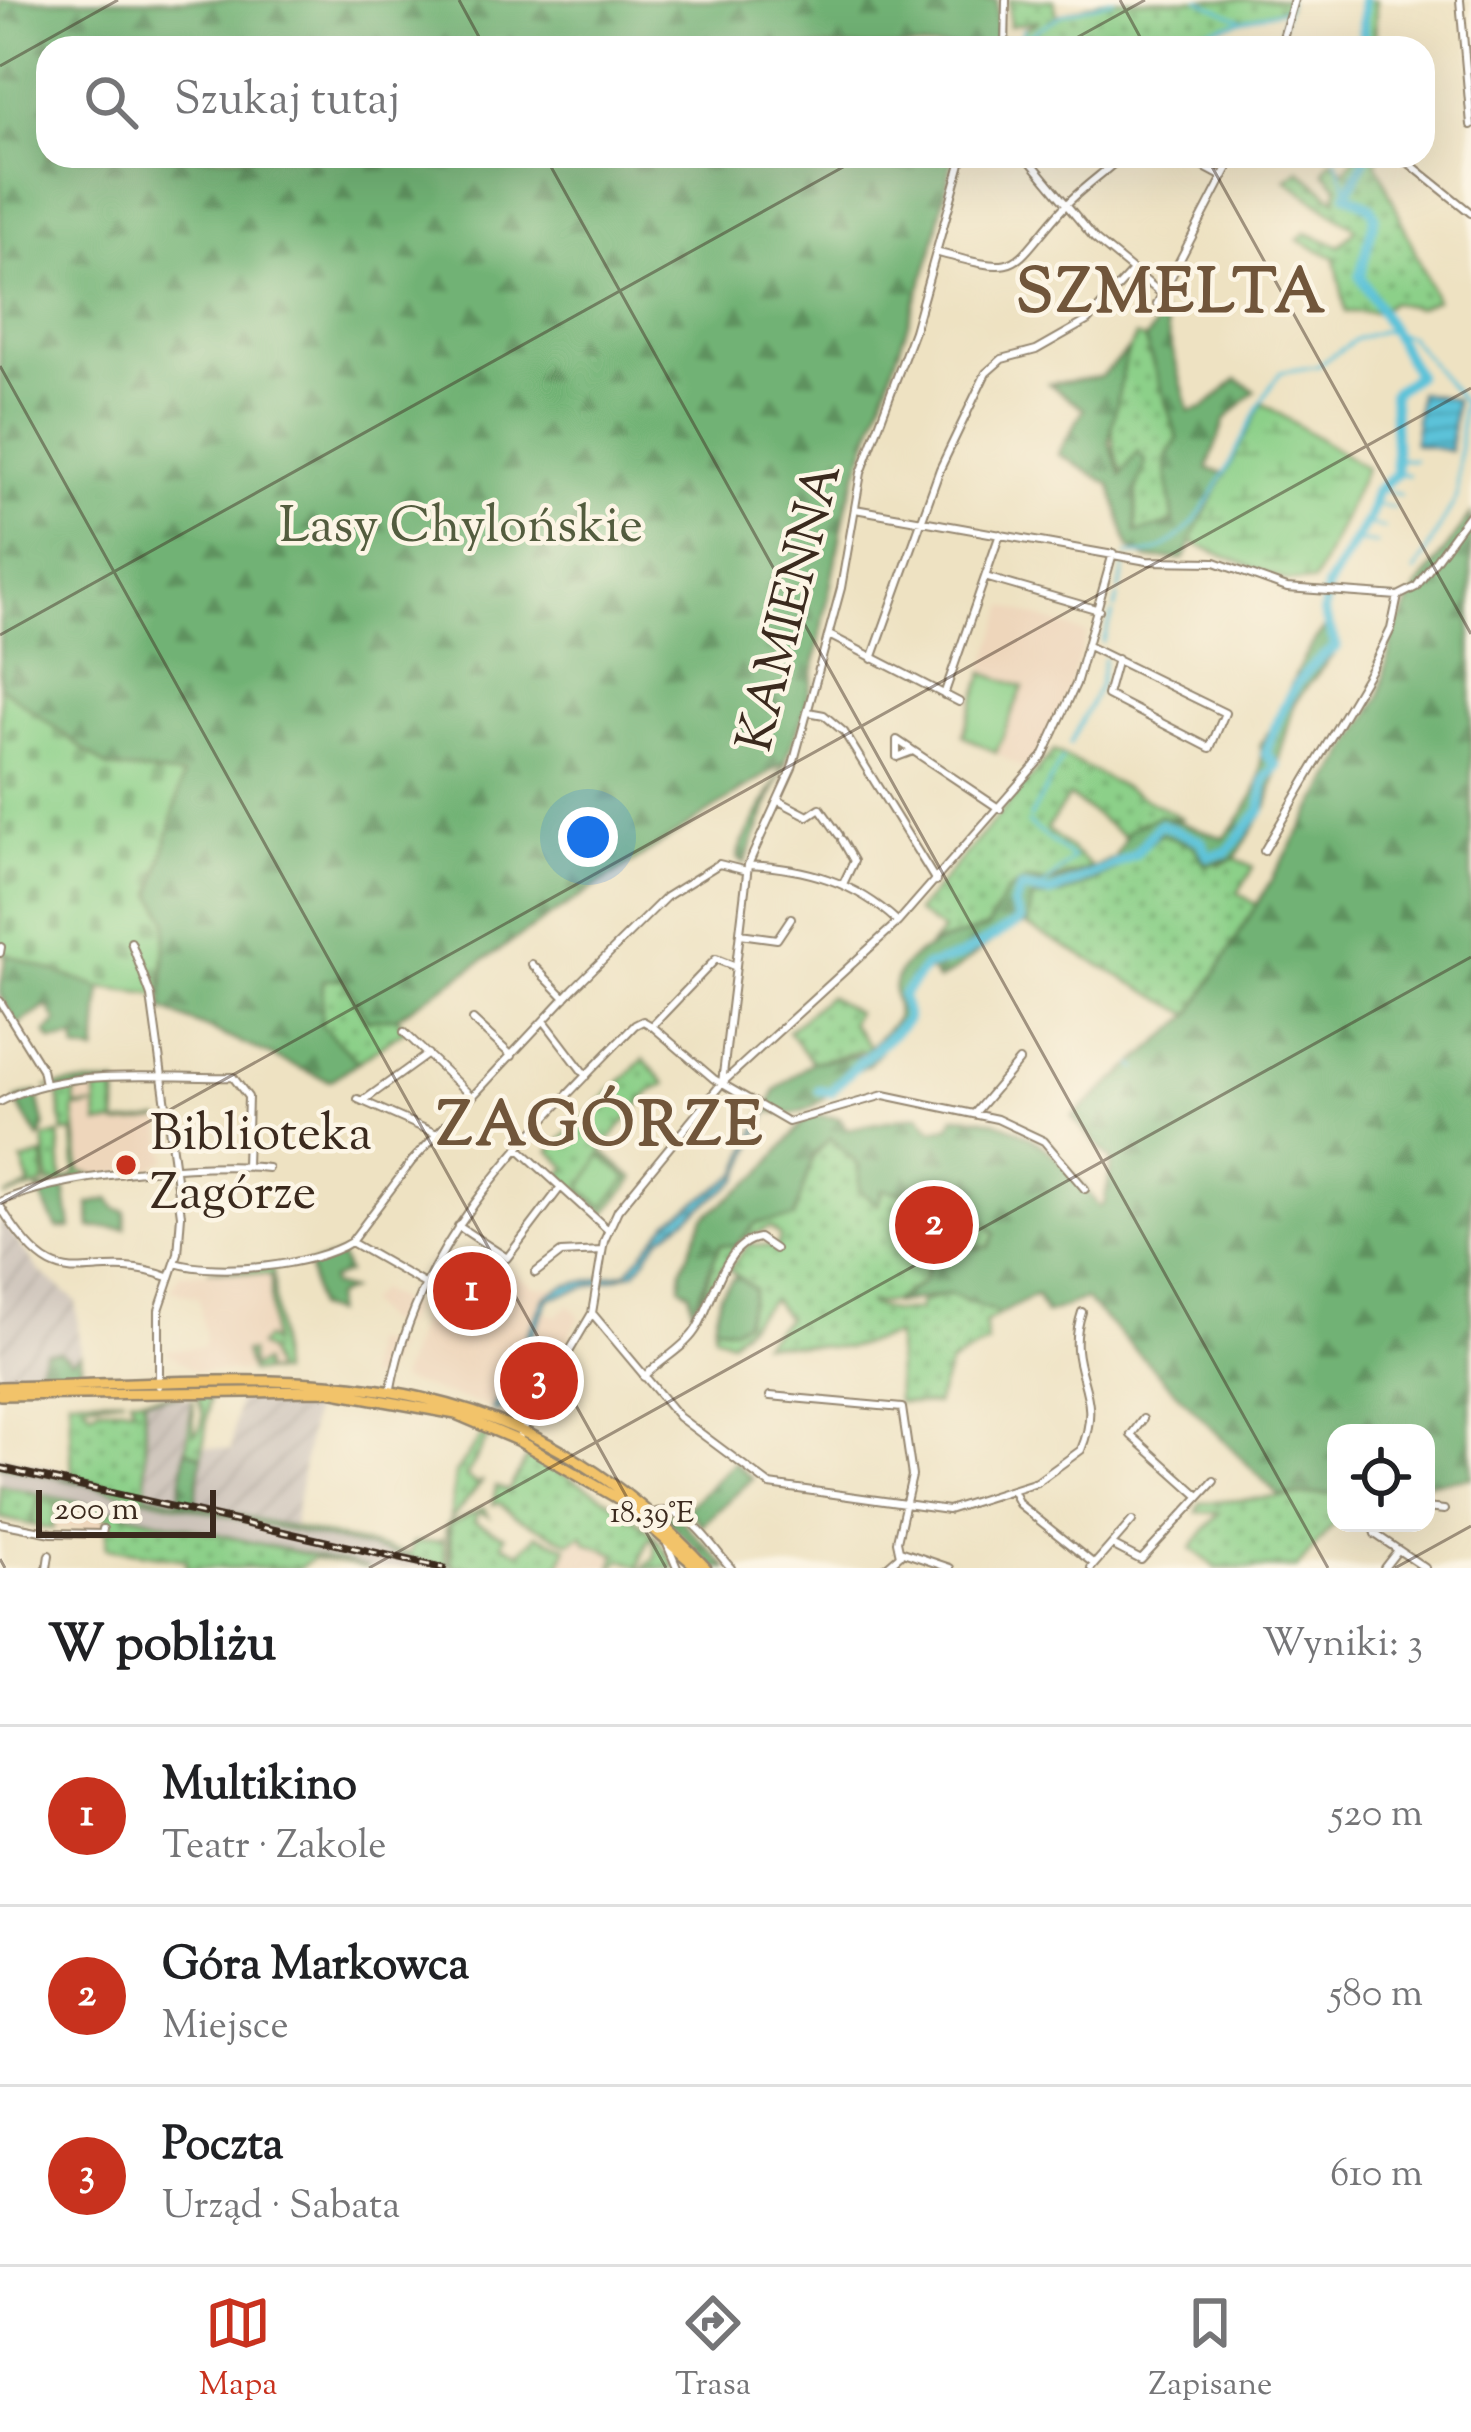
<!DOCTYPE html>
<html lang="pl">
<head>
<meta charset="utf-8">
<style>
	body { margin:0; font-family:"Sorts Mill Goudy",serif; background:#f6f6f6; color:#202124 }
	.controls { position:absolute; right:36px; bottom:36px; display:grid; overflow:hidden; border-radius:24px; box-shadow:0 12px 48px #0002 }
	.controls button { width:108px; height:108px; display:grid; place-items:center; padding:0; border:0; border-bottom:3px solid #e0e0e0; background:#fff; color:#202124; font:60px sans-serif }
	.scale { position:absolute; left:36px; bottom:30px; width:180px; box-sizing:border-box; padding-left:12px; border:6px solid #3b2a1e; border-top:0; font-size:33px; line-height:42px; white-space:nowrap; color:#3b2a1e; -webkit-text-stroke:9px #fcf5e5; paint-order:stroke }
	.you { position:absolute; left:588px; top:837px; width:42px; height:42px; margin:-30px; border:9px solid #fff; border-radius:50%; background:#1a73e8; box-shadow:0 0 0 18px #1a73e833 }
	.badge { display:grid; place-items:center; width:78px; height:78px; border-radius:50%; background:#c8321e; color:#fff; font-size:39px; font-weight:700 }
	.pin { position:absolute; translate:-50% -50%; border:6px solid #fff; box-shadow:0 3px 12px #0006 }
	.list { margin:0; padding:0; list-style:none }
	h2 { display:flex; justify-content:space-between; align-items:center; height:156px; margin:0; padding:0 48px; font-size:51px }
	h2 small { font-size:39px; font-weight:400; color:#757577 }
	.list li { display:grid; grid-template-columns:78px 1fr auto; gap:36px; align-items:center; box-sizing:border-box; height:180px; padding:0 48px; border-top:3px solid #e0e0e0 }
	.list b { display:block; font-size:45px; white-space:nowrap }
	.list p { margin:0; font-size:39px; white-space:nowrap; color:#757577 }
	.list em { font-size:39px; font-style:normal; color:#757577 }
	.icon { flex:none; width:66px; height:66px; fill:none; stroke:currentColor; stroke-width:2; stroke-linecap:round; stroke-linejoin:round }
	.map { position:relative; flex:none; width:1471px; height:1568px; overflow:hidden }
	.search { position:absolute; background:#fff; box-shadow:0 12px 48px #0002; left:36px; right:36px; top:36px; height:132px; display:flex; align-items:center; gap:30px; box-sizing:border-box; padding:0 42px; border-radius:36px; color:#757577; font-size:45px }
	.sheet { height:696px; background:#fff }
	nav { display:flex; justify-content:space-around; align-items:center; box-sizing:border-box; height:168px; border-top:3px solid #e0e0e0; background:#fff; font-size:33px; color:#757577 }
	nav a { display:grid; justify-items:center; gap:6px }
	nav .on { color:#c8321e }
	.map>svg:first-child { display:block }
	.built { fill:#eed6bb }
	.industrial { fill:url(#industrial-furrows) }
	.railway { fill:#ccc2b9 }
	.grass { fill:url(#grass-dots); stroke:#647d54; stroke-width:3 }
	.forest { fill:url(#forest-firs); stroke:#566e4a; stroke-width:3 }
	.wetland { fill:url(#wetland-marsh); stroke:#647d54; stroke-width:3 }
	.cemetery { fill:url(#cemetery-stones); stroke:#647d54; stroke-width:3 }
	.garden { fill:#8cd089; stroke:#647d54; stroke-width:3 }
	.water { fill:url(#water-rules); stroke:#4b767c; stroke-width:3 }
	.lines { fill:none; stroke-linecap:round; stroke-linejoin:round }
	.stream { stroke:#5bc2d9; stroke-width:3 }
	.river { stroke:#5bc2d9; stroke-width:10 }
	.minor-casing { stroke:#948670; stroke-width:10 }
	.major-casing { stroke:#948670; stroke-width:14 }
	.minor { stroke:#fff; stroke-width:6 }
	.major { stroke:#f2c36a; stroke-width:9 }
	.rail-casing { stroke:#3b2a1e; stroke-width:8 }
	.rail { stroke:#fcf5e5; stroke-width:3; stroke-dasharray:9; stroke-linecap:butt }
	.ticks { fill:none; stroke:#3b2a1e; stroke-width:3; stroke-opacity:0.45 }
	.poi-dot { fill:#c8321e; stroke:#fcf5e5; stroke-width:4.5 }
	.labels { text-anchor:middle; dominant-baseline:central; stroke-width:9; stroke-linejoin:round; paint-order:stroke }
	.park-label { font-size:51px; fill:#535c3e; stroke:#fcf5e5 }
	.street-label { font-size:51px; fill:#3b2a1e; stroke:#fcf5e5 }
	.poi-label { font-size:51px; fill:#3b2a1e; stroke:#fcf5e5; text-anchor:start }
	.district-label { font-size:63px; font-weight:bold; letter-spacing:3px; fill:#71563b; stroke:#fcf5e5 }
	.ticks-label { font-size:30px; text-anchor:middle; fill:#3b2a1e; stroke:#fcf5e5; stroke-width:9; stroke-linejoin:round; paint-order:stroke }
</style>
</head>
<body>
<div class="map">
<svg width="1471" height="1568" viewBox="0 0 1471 1568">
	<defs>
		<pattern id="industrial-furrows" width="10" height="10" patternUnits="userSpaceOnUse" patternTransform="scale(3)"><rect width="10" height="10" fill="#ccc2b9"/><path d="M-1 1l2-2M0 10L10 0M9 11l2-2" fill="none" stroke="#b0a79f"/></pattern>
		<pattern id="grass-dots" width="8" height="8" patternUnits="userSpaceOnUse" patternTransform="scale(3)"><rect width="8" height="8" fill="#8cd089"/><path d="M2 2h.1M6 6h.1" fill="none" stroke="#74a96f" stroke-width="1.8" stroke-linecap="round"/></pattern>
		<pattern id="forest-firs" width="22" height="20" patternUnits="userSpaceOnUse" patternTransform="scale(3)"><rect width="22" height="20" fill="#71b275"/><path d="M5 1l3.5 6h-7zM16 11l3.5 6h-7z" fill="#5e915f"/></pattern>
		<pattern id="wetland-marsh" width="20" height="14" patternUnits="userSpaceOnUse" patternTransform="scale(3)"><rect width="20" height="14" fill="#8cd089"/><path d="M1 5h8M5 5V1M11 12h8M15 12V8" fill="none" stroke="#74a96f"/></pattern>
		<pattern id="cemetery-stones" width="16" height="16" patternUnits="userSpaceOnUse" patternTransform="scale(3)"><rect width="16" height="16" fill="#8cd089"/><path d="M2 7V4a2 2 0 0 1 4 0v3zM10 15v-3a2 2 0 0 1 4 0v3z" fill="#74a96f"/></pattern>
		<pattern id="water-rules" width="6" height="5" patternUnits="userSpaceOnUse" patternTransform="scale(3)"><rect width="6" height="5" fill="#5bc2d9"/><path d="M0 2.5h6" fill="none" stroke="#4c9eaf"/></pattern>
	</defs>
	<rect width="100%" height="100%" fill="#fcf5e5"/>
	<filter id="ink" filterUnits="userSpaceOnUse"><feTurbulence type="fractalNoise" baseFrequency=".00833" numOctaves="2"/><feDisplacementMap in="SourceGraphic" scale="24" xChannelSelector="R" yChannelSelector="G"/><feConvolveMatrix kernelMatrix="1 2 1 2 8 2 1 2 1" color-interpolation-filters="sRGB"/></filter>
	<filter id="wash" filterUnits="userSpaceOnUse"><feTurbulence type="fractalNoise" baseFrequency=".004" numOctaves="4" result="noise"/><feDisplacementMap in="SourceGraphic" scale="48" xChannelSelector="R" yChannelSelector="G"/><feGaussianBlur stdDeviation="2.7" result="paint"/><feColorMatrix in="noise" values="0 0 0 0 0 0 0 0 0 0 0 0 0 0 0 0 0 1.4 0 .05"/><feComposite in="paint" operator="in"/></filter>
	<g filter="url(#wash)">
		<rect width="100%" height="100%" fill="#eee2c2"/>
		<!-- built -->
		<path class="built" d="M1006,606L1087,634L1054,731L1027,770L960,735Z
			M76,1084H117V1123L160,1117L167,1160L146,1171L77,1177L73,1132L63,1133Z
			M445,1253L491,1279L499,1265L536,1287H562L545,1297L492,1408L399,1380Z
			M273,1269L277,1372L194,1371L165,1350L203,1347L205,1338L199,1298L171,1290L179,1274Z
			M378,1290L411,1307L403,1326L384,1322L366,1303Z
			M569,1304L580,1317L547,1376L510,1417L499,1411L543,1311L557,1316Z
			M369,1342L395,1347L380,1380L366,1378Z
			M56,1504L108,1516L107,1529H53Z
			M578,1530L619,1554L615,1568H559Z"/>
		<!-- industrial -->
		<path class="industrial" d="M0,1218L39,1271L76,1301L82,1376L0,1378Z
			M191,1394L179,1501L146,1494L144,1398L181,1395L188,1399Z
			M239,1394L315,1396L293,1529L195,1505L203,1446L231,1450Z"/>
		<!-- railway -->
		<path class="railway" d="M0,1455L293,1529L487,1568H368L197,1531L0,1485Z"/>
		<!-- grass -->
		<path class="grass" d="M1009,0H1054L1057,16L1104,0H1288L1287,8L1149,48H1019L1023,30L1039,21L1010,26Z
			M1364,0H1376L1375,48H1359Z
			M1355,156H1379L1376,162L1436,300L1417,308L1391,302L1377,312H1346L1335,258L1298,240L1306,233L1340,246L1356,229L1286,180L1299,170L1336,200L1337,186L1324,171L1331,160L1345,171Z
			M1136,336L1145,340L1178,439L1165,460L1174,524L1136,534V491C1098,451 1111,382 1136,336Z
			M1054,751L1184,819C1162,816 1138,817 1125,837L1069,796L1047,829L1093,868L1006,893L987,928L931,944L943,931L916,912Z
			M1161,834L1193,845L1220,865L1235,858L1253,868L1238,893L1257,905L1191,1015L1022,923L1028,924L1032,898C1084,896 1121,866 1161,834Z
			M343,978L367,1020L397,1017L406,1029L358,1062L321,1025L323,980Z
			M828,996L856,1012L851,1023L871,1049L812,1062L788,1031Z
			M644,1059L666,1084L650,1092L601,1150L634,1179L605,1214L561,1175L567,1167L550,1151Z
			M70,1084H117V1124L161,1119L117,1125L114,1090L96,1088L115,1086L61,1090L93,1088L74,1092L76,1106H94L74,1108L80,1172L94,1175L76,1181L73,1132L63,1133L58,1087L45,1088Z
			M59,1134L62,1181L73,1177V1182L49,1184L44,1138Z
			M831,1137L859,1167L878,1203L881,1189L891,1187L910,1195L957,1187L995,1234L989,1247L938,1246L926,1262L924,1281L891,1302L867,1304L894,1312L919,1310V1303L950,1294L1000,1314L985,1323L987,1343L950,1364L936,1404L897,1402L896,1335L848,1348L762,1343L787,1318L772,1299L731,1341L714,1335V1325L728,1328L745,1314L754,1289L729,1269L749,1244L777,1247L780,1236L770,1227L740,1241L699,1304L720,1243L756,1223Z
			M43,1155L45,1184L4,1197L30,1186L22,1161Z
			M273,1267L279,1373L250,1372L244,1352H250L251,1368L262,1363L263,1372H273L267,1351L258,1346L265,1338L271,1343V1275L208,1270Z
			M181,1395L144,1399L146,1494L410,1554L413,1543L441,1541L442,1537L447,1566L0,1465L5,1460L58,1477L108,1485L72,1477L69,1398H124L83,1403L92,1412L100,1407H134L130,1398Z
			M196,1395H210L202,1456L186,1449L193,1399L194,1434C207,1425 203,1407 196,1395Z
			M485,1431L495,1435L488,1437L466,1477L477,1484L483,1480L450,1521L455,1473Z
			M528,1456C575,1482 652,1513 675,1568H643L655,1557L654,1538L648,1540L639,1567L622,1559L612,1568L616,1554L586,1542L583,1535L569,1542L514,1516L500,1503L493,1504L496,1486L508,1491Z
			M0,1485L368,1568L313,1559L297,1568H186L187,1560L106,1548L108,1516L38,1500L32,1525L0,1518Z
			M1336,1493V1521L1297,1568H1216L1191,1548L1219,1513L1197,1512L1200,1503Z
			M484,1508L489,1516L479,1512L474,1521L505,1536L502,1544L519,1552L537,1535L567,1547L559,1568H455L452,1562L451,1567L445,1529L447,1526L453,1558L449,1525Z"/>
		<!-- forest -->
		<path class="forest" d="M0,0H997V48H48V156H953L932,252L847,503L806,708L745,863L737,858L740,848L787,761L397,1017L367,1020L344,979L323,980L321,1025L358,1062L330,1081L162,1009L167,920L153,894L183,776L108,768L0,686Z
			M1163,315L1189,411L1204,408L1237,379L1255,391L1225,420L1207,469L1228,474L1184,559H1148L1129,548L1111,485L1058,454L1084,409L1049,384L1100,377L1127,351L1109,442L1121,475L1138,451L1146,462L1136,491V533L1174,523L1165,460L1178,439L1145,340Z
			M1471,515V1478L1426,1483V1433H1336V1493L1279,1496L1085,1299L1045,1314L1036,1295L1000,1314L950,1294L892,1304L924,1281L932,1248L989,1247L995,1234L956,1187L910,1195L882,1189L878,1205L859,1190V1166L831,1138L814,1154L794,1218L756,1223L735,1246L720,1244L692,1312L690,1292L680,1286L682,1268L704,1217L760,1175L804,1121L815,1115L839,1118L847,1129L919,1115L932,1130L949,1127L955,1116C1020,1116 1064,1157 1099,1207L1104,1204L1112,1161L1072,1117L1191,1015L1379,698L1393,635L1418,586Z
			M1327,626L1338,648L1294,703L1268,805L1235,858L1205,865L1193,845L1161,834C1121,866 1084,896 1032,899L1028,924C1000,926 967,967 938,981L931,971L912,976L903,995L905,1020L868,1065L837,1078C824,1106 796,1121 767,1110L776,1090L812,1062L863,1055L896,1020C899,1008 894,1002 894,991C896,949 956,937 987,928L1006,893L1026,880L1053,883L1093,868L1115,857L1129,830L1160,815L1224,838C1250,805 1266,787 1260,744C1288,708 1293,661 1327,626Z
			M6,954L101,988L96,1053L76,1050V1039L52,1041L46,1033L57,1022L48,1006L17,1025L0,994Z
			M37,1092L45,1128L39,1139L15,1099Z
			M65,1188L71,1228H57L38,1190Z
			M109,1199L116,1209L125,1211L126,1228H91L89,1204Z
			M340,1255L347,1273L331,1279V1285L349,1290L334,1297L333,1313L316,1308L309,1265Z
			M736,1275L754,1289L745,1321L733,1328L714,1325L720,1294Z
			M45,1351H59L71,1360L80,1354L82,1376L16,1377L40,1366Z
			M186,1449L202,1456L195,1505L179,1501Z
			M734,1462L752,1479L702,1525L687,1508Z
			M668,1512L676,1515L727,1568H715L669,1521Z"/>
		<!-- wetland -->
		<path class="wetland" d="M1262,403L1366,468L1314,582L1286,581L1190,542Z"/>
		<!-- cemetery -->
		<path class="cemetery" d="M0,686L108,768L183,776L153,894L167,920L161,995L101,988L0,952Z"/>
		<!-- garden -->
		<path class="garden" d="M984,673L1023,687L996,753L963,735Z
			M114,1089L116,1123L98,1124L96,1090Z
			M601,1155L628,1178L603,1207L581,1189Z
			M38,1499L56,1504L53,1529L32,1525Z"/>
		<!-- water -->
		<path class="water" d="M1419,392L1455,400L1450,451L1414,444Z
			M764,1110L767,1114L739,1179L660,1238L636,1272L549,1298L498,1412L492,1410L545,1296L564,1286L627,1272L669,1221L738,1174Z"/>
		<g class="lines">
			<!-- stream -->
			<path class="stream" d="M1199,0L1240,19
				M1281,26L1288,0
				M1029,35L1063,14L1113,0
				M1276,45L1279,31
				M1019,48L1023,29
				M1144,48L1285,9
				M1335,156L1348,191
				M1399,459L1414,460
				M1397,472L1408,475
				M1378,489L1401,495
				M1371,503L1394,508
				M1365,524L1384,528
				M1356,541L1377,544
				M1127,554C1204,567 1239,422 1281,372L1318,366L1356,339L1381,331L1409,336L1462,402L1457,497L1415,572
				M1120,590L1125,561
				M1115,608L1118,597
				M1103,642L1113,614
				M1070,744L1100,684L1104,659
				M1030,818L1062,759
				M1028,823L1073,858L1040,890
				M1133,1065L1138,1069"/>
			<!-- river -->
			<path class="river" d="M1363,0V48
				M819,1090L831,1092C850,1067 883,1046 907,1019L902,996L925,967L959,957L1020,921L1014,905L1021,889L1050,893L1101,871L1135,854L1160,824L1201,841L1208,856L1227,852L1261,810L1265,779L1277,766L1265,753C1281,710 1295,673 1336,647L1324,613L1327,587L1370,516L1376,491L1396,474L1393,393L1417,375L1360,276L1375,216L1371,207L1347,194L1367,156"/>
		</g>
	</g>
	<g filter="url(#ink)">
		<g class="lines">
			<!-- minor casing -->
			<g class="minor-casing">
				<path id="minor" d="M1460,0L1471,125
					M1005,48L1006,0
					M1280,48L1294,0
					M1026,156L1095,239L1163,295
					M1184,156L1223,177
					M1400,156L1471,213
					M939,253C1027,277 1009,267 1064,207C1081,188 1103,174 1122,156
					M1157,304L1234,156
					M855,509L1147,561L1215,562L1287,588L1398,596L1416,587L1471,512
					M985,577L1099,610
					M829,635L959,702
					M1088,646L1225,713L1210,748L1107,695L1117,659
					M872,659L940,469L986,373L1002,359L1036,350L1087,321L1131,273
					M944,695L1000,534
					M808,712L824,715L844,732L936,881
					M913,751L897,757V740L1000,809
					M779,801L808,816L820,808L839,835
					M842,840L854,861L843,884
					M1264,851L1373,666L1391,629L1398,596
					M748,865C805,868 854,881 897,921
					M740,934L777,939L791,918
					M131,942L151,996L181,1215L178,1254L159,1310V1386
					M0,953L1,947
					M532,964L565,998
					M0,1001L42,1069L45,1084
					M473,1020L512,1056
					M545,1022L586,1076
					M652,1026L714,1079L788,1122L884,1095L997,1119L1044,1141L1085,1189
					M652,1026L716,959L736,967
					M404,1032L472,1097
					M722,1083L748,865L792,768L841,588L861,473L914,331L963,156
					M358,1099L437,1134
					M363,1101L428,1054
					M0,1102C66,1065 159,1079 233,1077L248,1097L246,1166
					M974,1114L1019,1061
					M518,1148L607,1229
					M0,1202C58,1175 204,1161 268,1168
					M0,1206C65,1312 80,1246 168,1277
					M458,1226L507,1258L560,1188
					M351,1242L423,1283
					M175,1263C219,1276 313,1266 351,1242L412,1161L573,989L666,897L719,864L747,871
					M535,1273L561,1253L602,1251
					M592,1313L679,1417L770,1485L948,1510L1037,1482L1081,1450C1107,1389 1062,1373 1082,1312
					M644,1377C659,1361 683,1349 695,1331C713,1305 722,1243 759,1238L775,1249
					M390,1393C417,1239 530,1133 635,1025L643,1021L652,1026
					M770,1396L902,1408L912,1476L897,1541L900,1555L885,1568
					M1143,1419L1131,1435L1199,1496
					M520,1435L592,1313L604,1241L618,1210L722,1083L898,922L1043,756L1076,684L1113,553
					M1013,1492L1019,1504L1094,1564
					M1426,1508L1444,1510
					M651,1514C686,1499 709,1545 731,1568
					M0,1523L52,1533L102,1534L103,1529
					M1372,1523L1375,1534L1425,1568
					M667,1544L677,1568
					M1112,1545L1141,1560L1214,1481
					M900,1551L950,1568
					M47,1568L49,1555
					M1091,1568L1132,1521
					M1384,1568L1398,1550"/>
			</g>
			<!-- major casing -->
			<g class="major-casing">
				<path id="major" d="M0,1387C281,1382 493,1339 706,1568
					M0,1395L329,1391L456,1414L517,1440L619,1499L698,1568"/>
			</g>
			<!-- minor -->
			<use href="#minor" class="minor"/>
			<!-- major -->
			<use href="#major" class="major"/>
			<!-- rail casing -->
			<g class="rail-casing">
				<path id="rail" d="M0,1468L443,1568"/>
			</g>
			<!-- rail -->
			<use href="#rail" class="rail"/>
		</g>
	</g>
	<!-- ticks -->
	<path class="ticks" d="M459,0L485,48M1120,0L1146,48M1058,48L1145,0M0,66L118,0M545,156L1328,1568M1206,156L1471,634M0,366L666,1568M0,635L863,156M0,1204L1471,388M0,1559L5,1568M369,1568L1471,957M1395,1568L1471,1526"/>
	<!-- markers -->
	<circle class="poi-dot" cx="126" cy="1165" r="12"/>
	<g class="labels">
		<!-- park labels -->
		<g class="park-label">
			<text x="461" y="528">Lasy Chylońskie</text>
		</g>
		<!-- street labels -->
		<g class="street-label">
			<text transform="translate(792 608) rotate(-76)">KAMIENNA</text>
		</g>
		<!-- poi labels -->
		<g class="poi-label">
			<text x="150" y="1136">Biblioteka<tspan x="150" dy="59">Zagórze</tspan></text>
		</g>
		<!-- district labels -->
		<g class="district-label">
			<text x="1172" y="296">SZMELTA</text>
			<text x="601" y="1129">ZAGÓRZE</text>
		</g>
	</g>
	<g class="ticks-label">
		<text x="652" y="1522">18.39°E</text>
	</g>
</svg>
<div class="controls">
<button><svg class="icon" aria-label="locate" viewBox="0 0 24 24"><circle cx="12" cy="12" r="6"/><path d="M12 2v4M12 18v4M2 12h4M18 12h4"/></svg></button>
</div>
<div class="scale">200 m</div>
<div class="you"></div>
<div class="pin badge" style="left:472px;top:1291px">1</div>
<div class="pin badge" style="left:934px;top:1225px">2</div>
<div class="pin badge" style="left:539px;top:1381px">3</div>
<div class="search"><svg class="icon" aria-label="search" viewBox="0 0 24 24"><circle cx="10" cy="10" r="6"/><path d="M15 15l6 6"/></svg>Szukaj tutaj</div>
</div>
<section class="sheet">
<h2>W pobliżu<small>Wyniki: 3</small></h2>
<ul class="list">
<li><span class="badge">1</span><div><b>Multikino</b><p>Teatr · Zakole</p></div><em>520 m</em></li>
<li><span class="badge">2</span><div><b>Góra Markowca</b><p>Miejsce</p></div><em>580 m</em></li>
<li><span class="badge">3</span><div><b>Poczta</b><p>Urząd · Sabata</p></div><em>610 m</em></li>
</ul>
</section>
<nav>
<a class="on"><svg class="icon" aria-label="map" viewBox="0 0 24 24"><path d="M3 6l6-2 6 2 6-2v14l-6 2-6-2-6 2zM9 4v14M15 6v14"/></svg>Mapa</a>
<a><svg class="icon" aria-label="directions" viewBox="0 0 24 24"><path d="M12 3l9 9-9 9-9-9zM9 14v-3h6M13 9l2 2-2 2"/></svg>Trasa</a>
<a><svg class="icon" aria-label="saved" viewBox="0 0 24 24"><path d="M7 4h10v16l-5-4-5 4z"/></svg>Zapisane</a>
</nav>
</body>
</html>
